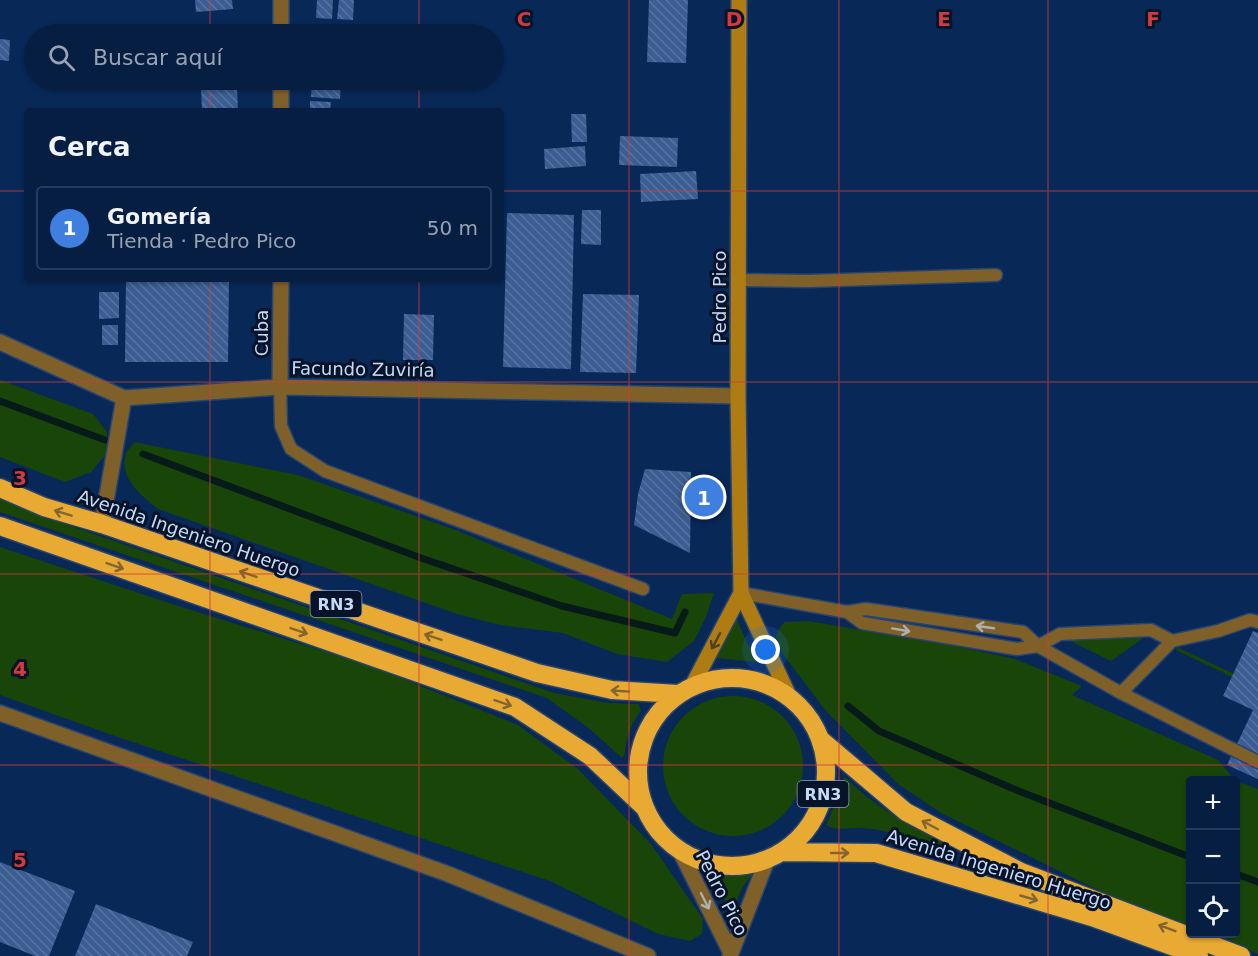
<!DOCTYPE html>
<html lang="es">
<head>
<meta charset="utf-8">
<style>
	body { margin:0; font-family:"DejaVu Sans",sans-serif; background:#0f2749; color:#f1f3f6 }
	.controls { position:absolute; right:18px; bottom:18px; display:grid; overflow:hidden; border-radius:6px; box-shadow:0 2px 4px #0004 }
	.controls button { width:54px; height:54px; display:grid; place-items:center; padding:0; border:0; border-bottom:2px solid #273c5b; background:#061e42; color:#f1f3f6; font:30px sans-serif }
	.you { position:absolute; left:766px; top:650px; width:21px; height:21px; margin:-15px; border:4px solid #fff; border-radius:50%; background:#1a73e8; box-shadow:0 0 0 9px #1a73e833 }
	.badge { display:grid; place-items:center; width:39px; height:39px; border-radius:50%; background:#1a73e8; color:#fff; font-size:20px; font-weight:700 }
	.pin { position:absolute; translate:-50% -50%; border:3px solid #fff; box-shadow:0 2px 6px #0006 }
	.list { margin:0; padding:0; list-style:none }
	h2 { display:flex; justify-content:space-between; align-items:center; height:78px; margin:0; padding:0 24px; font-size:26px }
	h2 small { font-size:20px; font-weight:400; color:#98a2b2 }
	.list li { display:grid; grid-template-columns:39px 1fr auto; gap:18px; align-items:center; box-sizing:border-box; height:84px; margin:0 12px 12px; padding:0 12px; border:2px solid #273c5b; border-radius:6px }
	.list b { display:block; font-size:22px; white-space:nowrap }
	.list p { margin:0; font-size:20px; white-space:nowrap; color:#98a2b2 }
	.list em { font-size:20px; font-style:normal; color:#98a2b2 }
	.icon { flex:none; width:33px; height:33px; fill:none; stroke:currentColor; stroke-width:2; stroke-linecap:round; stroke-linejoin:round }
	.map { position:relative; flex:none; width:1258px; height:956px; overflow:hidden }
	.search { position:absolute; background:#061e42; box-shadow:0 2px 4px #0004; left:24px; top:24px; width:480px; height:66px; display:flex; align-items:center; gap:15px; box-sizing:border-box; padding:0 21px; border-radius:33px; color:#98a2b2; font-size:22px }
	.panel { position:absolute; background:#061e42; box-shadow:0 2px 4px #0004; left:24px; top:108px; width:480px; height:174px; border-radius:6px }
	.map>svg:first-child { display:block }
	.green { fill:#194508 }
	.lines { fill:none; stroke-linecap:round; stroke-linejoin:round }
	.stream { stroke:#071a1a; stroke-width:7 }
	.building { fill:url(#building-back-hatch) }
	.lane-casing { stroke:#264472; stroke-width:15 }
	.street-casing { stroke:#264472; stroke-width:18 }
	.secondary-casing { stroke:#264472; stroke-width:18 }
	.highway-casing { stroke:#264472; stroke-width:21 }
	.lane { stroke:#7f6029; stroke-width:12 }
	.street { stroke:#7f6029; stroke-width:15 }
	.secondary { stroke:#ae7c13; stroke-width:15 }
	.highway { stroke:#e9aa34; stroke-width:18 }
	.oneway { stroke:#83662f }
	.oneway2 { stroke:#adafb0 }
	.oneway3 { stroke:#52421f }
	.grid { fill:none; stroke:#d43a3d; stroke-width:1.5; stroke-opacity:0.55 }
	.labels { text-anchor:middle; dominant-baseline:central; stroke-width:6; stroke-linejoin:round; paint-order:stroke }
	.shield { fill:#061328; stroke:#8c9eba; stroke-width:1.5 }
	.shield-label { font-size:16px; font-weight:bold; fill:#c6daf8 }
	.street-label { font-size:18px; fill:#c6daf8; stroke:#061328 }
	.grid-label { font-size:20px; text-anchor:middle; font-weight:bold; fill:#d43a3d; stroke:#061328; stroke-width:6; stroke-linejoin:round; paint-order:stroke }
</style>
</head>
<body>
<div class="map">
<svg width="1258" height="956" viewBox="0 0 1258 956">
	<defs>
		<pattern id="building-back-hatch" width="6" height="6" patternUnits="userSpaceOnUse" patternTransform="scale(1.5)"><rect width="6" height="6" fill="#3b5d92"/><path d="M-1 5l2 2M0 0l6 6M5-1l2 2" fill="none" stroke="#5674a2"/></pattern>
	</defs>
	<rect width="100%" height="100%" fill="#082858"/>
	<!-- green -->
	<path class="green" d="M0,380L93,414L107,432V453L91,472L65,482L0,457Z
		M134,442L298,475L453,529L672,619L682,594L714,593L706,617L694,641L667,662L617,654L563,633L500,625L457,614L158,509C142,496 118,478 126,454C127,450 132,446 134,442Z
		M0,499L65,524L554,693L609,703L639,704L641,711C631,724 626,737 625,754L622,758L590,729L547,698L0,512Z
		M0,547L172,604L368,665L518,725L578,769L651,844L703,919L702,934L690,941L658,934L550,881L112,735L0,695Z
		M735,615L748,645L757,657L756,662L716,658Z
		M808,621L945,644L1015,659L1082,686L1072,695L1218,760L1235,780H1190V928L1112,897L941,813L898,784L826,711L782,653L776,636L781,626L785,622Z
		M1149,634L1111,661L1066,639Z
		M1177,647L1234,674L1232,677L1176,650Z
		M663 766a70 70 0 1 1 140 0a70 70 0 1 1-140 0Z
		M844,776C874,807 911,826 949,845L947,852C922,842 891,830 864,828C852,827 837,832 826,825L842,787Z
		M1236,781L1258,789V954L1205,934H1236Z
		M714,873L752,875C739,889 735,903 734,921L731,920L728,906L711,877Z"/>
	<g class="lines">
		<!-- stream -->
		<path class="stream" d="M0,401L105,440
			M143,454L421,558L562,606L675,633L685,612
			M848,706L879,731L1021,792L1190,857
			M1236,874L1258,882"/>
	</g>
	<!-- building -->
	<path class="building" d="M195,0H232L233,9L196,12Z
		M317,0H333L332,19L316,18Z
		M339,0H354L353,20L337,19Z
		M649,0H688L686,63L647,62Z
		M399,31V34H382L381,32Z
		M0,39L10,40L9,61L0,60Z
		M312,80H341L340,99L311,97Z
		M237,87L238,111H202L201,88Z
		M310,101L331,102L330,111H310Z
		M571,114H586L587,142H572Z
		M620,136L678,138L677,167L619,165Z
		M585,146L586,166L545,169L544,149Z
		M696,171L698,199L641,202L640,174Z
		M582,210H601V245L581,244Z
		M507,213L574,215L571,369L503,367Z
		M126,279H229L228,362H125Z
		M99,292H119V318L99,319Z
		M583,294L639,295L636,373L580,372Z
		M404,314L434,315L433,360H403Z
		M102,325H118V345H102Z
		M645,469L691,472L690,553L634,525L638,494Z
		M1253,631L1258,633V779L1227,765L1253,710L1223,696Z
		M0,862L75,891L49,956H35L0,942Z
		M96,904L193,942L187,956H75Z"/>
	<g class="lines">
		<!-- lane casing -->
		<g class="lane-casing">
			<path id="lane" d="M738,280L808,281L996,275
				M280,387L281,426L291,449L325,471L643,589
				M741,593L847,612L866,609L1023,632L1038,646L1121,693L1258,762
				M847,612L862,623L1017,649L1038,646L1060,634L1151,630L1172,641
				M1121,693L1172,641L1218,631L1250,620L1258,622"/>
		</g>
		<!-- street casing -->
		<g class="street-casing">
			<path id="street" d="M281,34V0
				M281,111V80
				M0,342L124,398L280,387L738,396
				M280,387L281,279
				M102,524L124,398
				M0,713L448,874L648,956
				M680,851L730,951
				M730,956L767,860"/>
		</g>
		<!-- secondary casing -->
		<g class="secondary-casing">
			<path id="secondary" d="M739,0L738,396L741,593L790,698
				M691,688L741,593"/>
		</g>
		<!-- highway casing -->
		<g class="highway-casing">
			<path id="highway" d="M0,488L44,507L102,524L537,673L612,690L678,694
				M0,526L515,707L590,756L644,807
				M638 772a94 94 0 1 1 188 0a94 94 0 1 1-188 0Z
				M820,739L906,812L1021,872L1241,956
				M782,852L876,853L1092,917L1199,956"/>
		</g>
		<!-- lane -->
		<use href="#lane" class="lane"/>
		<!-- street -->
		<use href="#street" class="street"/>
		<!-- secondary -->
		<use href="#secondary" class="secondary"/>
		<!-- highway -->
		<use href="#highway" class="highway"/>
	</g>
	<!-- one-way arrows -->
	<defs><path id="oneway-shaft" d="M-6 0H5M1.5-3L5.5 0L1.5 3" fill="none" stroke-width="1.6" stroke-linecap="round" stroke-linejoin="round" transform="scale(1.5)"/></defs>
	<g class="oneway">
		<use href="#oneway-shaft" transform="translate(63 513) rotate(-163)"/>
		<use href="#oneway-shaft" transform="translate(115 566) rotate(19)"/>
		<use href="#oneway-shaft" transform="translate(248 574) rotate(-161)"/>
		<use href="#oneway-shaft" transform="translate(299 631) rotate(19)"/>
		<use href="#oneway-shaft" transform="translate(433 637) rotate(-161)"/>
		<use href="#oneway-shaft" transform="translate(620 691) rotate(-176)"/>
		<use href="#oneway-shaft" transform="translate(503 703) rotate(19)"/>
		<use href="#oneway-shaft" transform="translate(930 825) rotate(-152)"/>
		<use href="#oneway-shaft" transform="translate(840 853)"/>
		<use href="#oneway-shaft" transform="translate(1029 898) rotate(16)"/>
		<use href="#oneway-shaft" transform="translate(1167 928) rotate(-159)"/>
	</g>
	<g class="oneway2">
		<use href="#oneway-shaft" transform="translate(985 627) rotate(-172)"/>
		<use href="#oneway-shaft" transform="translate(901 630) rotate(10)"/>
		<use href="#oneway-shaft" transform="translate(705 901) rotate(63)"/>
	</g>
	<use class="oneway3" href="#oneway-shaft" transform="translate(716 641) rotate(118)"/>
	<!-- grid -->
	<path class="grid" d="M210,0V34M419,0V34M629,0V956M839,0V956M1048,0V956M210,80V111M419,80V111M0,191H27M501,191H1258M210,279V956M419,279V956M0,382H1258M0,574H1258M0,765H1258"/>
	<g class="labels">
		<!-- shield labels -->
		<g class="shield">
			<rect x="310.5" y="591" width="51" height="26" rx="4.5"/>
			<rect x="797.5" y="781" width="51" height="26" rx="4.5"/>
		</g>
		<g class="shield-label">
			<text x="336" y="604">RN3</text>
			<text x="823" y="794">RN3</text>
		</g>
		<!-- street labels -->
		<g class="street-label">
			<text transform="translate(719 297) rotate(-90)">Pedro Pico</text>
			<text transform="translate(261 333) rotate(-90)">Cuba</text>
			<text transform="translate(363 369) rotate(1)">Facundo Zuviría</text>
			<text transform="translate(189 533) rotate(19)">Avenida Ingeniero Huergo</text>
			<text transform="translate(999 869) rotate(17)">Avenida Ingeniero Huergo</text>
			<text transform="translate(722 893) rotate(63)">Pedro Pico</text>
		</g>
	</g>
	<g class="grid-label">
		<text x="524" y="26">C</text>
		<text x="734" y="26">D</text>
		<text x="944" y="26">E</text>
		<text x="1153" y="26">F</text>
		<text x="20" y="485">3</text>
		<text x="20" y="676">4</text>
		<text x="20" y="867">5</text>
	</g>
</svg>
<div class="controls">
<button>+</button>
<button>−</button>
<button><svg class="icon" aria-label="locate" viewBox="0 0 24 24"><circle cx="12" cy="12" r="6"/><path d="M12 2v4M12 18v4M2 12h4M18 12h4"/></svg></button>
</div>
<div class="you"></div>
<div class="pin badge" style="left:704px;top:497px;background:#3f7fe0">1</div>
<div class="search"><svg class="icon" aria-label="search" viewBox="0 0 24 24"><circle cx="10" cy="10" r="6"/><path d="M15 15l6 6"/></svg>Buscar aquí</div>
<section class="panel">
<h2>Cerca<small></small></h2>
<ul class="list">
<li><span class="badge" style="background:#3f7fe0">1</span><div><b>Gomería</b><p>Tienda · Pedro Pico</p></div><em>50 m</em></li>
</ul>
</section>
</div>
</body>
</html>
